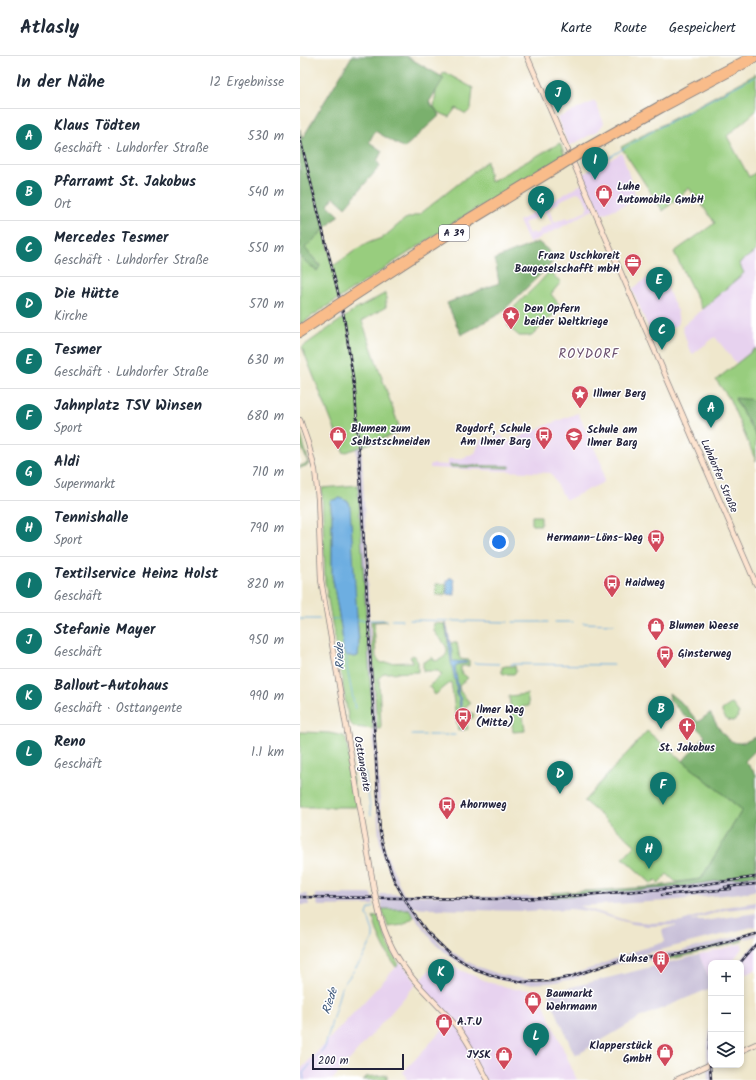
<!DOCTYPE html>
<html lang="de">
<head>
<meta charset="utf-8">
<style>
	body { margin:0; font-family:Kalam,sans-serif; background:#f6f6f7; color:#1f2937 }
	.controls { position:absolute; right:12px; bottom:12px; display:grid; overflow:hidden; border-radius:8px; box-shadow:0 2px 6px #0003 }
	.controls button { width:36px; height:36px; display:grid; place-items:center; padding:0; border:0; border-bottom:1px solid #e0e1e3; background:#fff; color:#1f2937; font:20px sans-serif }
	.scale { position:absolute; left:12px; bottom:10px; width:92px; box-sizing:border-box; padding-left:4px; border:2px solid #22223b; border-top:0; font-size:11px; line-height:14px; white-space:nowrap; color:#22223b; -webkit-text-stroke:3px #fff; paint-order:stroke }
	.you { position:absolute; left:199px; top:486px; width:14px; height:14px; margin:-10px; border:3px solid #fff; border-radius:50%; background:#1a73e8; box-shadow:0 0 0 6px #1a73e833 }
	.badge { display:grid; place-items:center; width:26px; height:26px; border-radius:50%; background:#0f766e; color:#fff; font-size:13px; font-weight:700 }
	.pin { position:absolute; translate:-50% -33px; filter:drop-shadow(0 1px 2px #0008) }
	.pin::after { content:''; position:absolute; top:21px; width:14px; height:12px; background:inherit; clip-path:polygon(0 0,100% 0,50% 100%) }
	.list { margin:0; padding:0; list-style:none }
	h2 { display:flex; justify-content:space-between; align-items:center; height:52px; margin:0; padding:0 16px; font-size:17px }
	h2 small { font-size:13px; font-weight:400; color:#747a83 }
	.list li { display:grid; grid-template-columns:26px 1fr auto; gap:12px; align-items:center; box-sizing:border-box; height:56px; padding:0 16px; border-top:1px solid #e0e1e3 }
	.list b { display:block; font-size:15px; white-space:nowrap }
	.list p { margin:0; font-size:13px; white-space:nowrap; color:#747a83 }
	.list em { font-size:13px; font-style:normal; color:#747a83 }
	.icon { flex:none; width:22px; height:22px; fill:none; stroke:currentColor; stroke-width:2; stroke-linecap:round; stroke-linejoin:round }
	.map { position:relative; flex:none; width:456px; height:1024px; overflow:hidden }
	header { display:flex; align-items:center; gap:24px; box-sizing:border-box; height:56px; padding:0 20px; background:#fff; border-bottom:1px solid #e0e1e3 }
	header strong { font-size:19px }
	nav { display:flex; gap:22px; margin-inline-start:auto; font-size:14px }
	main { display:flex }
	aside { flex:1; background:#fff }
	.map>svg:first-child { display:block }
	.built { fill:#e7d2ef; fill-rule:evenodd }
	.industrial { fill:#c8bfd8; fill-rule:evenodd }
	.green { fill:#98cd7e; stroke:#5d785c; fill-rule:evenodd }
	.forest { fill:#7ab06d; stroke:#4e6954 }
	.water { fill:#6daee1; stroke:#48688e }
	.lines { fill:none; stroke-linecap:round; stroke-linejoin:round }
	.stream { stroke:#6daee1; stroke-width:1 }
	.secondary-casing { stroke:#888484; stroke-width:6 }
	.motorway-casing { stroke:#888484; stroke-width:8 }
	.secondary { stroke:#fde4d0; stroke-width:4.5 }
	.motorway { stroke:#f9bc8a; stroke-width:6 }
	.rail-casing { stroke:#22223b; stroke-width:2.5 }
	.rail { stroke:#fff; stroke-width:1; stroke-dasharray:3; stroke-linecap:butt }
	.secondary-bridge-casing { stroke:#888484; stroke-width:6; stroke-linecap:butt }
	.motorway-bridge-casing { stroke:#888484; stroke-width:8; stroke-linecap:butt }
	.secondary-bridge { stroke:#fde4d0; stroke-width:4.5 }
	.motorway-bridge { stroke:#f9bc8a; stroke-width:6 }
	.labels { text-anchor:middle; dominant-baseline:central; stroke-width:3; stroke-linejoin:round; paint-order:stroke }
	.shield { fill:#fff; stroke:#646476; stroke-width:1 }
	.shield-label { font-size:10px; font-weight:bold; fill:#22223b }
	.poi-label { font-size:11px; font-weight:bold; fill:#22223b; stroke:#fff; text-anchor:start }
	.street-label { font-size:11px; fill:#22223b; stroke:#fff }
	.water-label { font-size:12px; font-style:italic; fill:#405a7d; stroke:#fff }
	.quarter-label { font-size:13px; letter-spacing:1px; fill:#6c516e; stroke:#fff }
</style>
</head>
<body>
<header>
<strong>Atlasly</strong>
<nav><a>Karte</a><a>Route</a><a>Gespeichert</a></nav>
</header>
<main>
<aside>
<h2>In der Nähe<small>12 Ergebnisse</small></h2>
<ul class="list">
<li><span class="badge">A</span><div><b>Klaus Tödten</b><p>Geschäft · Luhdorfer Straße</p></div><em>530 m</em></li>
<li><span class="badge">B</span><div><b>Pfarramt St. Jakobus</b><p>Ort</p></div><em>540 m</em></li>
<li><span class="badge">C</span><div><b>Mercedes Tesmer</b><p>Geschäft · Luhdorfer Straße</p></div><em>550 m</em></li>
<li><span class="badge">D</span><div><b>Die Hütte</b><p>Kirche</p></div><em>570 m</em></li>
<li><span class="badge">E</span><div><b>Tesmer</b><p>Geschäft · Luhdorfer Straße</p></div><em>630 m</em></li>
<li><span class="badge">F</span><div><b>Jahnplatz TSV Winsen</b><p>Sport</p></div><em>680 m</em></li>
<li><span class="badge">G</span><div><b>Aldi</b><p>Supermarkt</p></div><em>710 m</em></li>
<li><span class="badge">H</span><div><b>Tennishalle</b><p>Sport</p></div><em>790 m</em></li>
<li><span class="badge">I</span><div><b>Textilservice Heinz Holst</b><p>Geschäft</p></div><em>820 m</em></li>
<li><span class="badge">J</span><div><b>Stefanie Mayer</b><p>Geschäft</p></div><em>950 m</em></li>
<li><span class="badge">K</span><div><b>Ballout-Autohaus</b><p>Geschäft · Osttangente</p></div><em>990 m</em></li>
<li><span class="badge">L</span><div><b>Reno</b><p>Geschäft</p></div><em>1.1 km</em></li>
</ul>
</aside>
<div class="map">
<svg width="456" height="1024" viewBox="0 0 456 1024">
	<rect width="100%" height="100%" fill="#fff"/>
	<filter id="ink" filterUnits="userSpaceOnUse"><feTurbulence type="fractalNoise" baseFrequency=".025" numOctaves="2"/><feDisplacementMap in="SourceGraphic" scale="8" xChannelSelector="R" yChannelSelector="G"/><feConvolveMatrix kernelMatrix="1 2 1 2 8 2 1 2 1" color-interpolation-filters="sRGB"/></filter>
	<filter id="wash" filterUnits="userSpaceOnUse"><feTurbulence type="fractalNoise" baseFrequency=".012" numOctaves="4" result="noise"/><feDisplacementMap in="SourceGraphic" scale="16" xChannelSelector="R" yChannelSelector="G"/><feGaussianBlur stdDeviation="0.9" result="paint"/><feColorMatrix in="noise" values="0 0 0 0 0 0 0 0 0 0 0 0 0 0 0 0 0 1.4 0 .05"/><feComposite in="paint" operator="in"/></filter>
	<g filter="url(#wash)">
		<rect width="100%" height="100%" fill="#efe7cc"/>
		<!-- built -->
		<path class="built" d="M295,45L304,67L298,75L269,90L257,62Z
			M322,97L337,144L300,159L296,152L260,172L229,187L219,165L285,126L283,118ZM279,136L281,139H283L288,151L286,152L287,155L268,163L267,161L254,166L248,152L259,147V145ZM246,155L252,168L239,174L240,176L235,178L233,176L229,178L224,167L240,160V158Z
			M456,195V292L436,307L415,281L393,298L389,293L382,271L443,217L439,207Z
			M359,214L377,254L379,267L354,285L332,233Z
			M278,357L302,409L304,426L269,443H265L251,417L130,412V408L148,409V403H160L175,397L181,383L186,385L201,379L207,387L232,375Z
			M441,888L443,891L431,907H411V927L399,899Z
			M456,891V913L447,918L441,915V908Z
			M143,901L149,907L160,914L191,927L215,933L238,934L251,965L277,1024H107L103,1016L151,965L117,927L32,1024H1L0,1014L101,906L117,927Z"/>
		<!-- industrial -->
		<path class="industrial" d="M0,73L40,240L54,312L62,401L68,538L81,768L84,790L89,805L103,837L105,839L194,841H254L378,831L456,819V834L449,836L367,845L279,850L328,865L352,867L382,865L425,851L456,846V851L424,854L390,865H404L456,857V870L328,902L381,895L456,876V880L373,901L310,909L273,923L249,927L224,928L200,924L188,920L157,905L145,896L133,885L109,853H82L80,838H101L90,818L85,806L79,781L78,768L54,353L46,284L38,245L0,90ZM113,851L128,852L130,853L171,854L226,855L270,853L288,855L333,868L348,870L377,869L362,874L365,886L334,895L295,911L257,923H224L201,919L176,910L166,905L142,889L127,873Z
			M0,838H7L9,849H0Z
			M15,838H72L74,849L18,850Z
			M456,887V891L441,908L438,907Z
			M399,899L411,927V932L341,961L275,1000L248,937Z
			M411,965L410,1007L413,1024H408L407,995Z"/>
		<!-- green -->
		<path class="green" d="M144,16L173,32L171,53L166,58L156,52L149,61L138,56L134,51L137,28Z
			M456,18V55L427,80L449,121L456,116V195L439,207L444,217L402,253L374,196L415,167L389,132L363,155L321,91Z
			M260,87L265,100L163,161L0,268V201L17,215L20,209L4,192L24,174L33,210L63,189L84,181L105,163L120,158L187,105L190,126Z
			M249,216L261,226L251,238L261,251L232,280H219L208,270L210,255L238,228Z
			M86,237V251L62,265L101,376L44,397L2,291L55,254Z
			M456,292V344L435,343L456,380V405L429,342L416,324Z
			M0,376L9,407L8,409L0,412V410L8,407L0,387Z
			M150,409L210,410V412L150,411Z
			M58,429L73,673L54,671L49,666L25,526L22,432ZM40,442L49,446C52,478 52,510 55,542C56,561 61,581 58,600L54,601L46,599L43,595L42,577L32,519V459L30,446Z
			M232,460H241V469H232Z
			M136,528H146V539H136Z
			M71,565H87L74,566L76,601L81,607L113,606L110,601L113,599L118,606V616L84,617L79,622L81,672L80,673H77Z
			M134,567L145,568L148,587H157L160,603L169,604V610H161V618H163L168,622L159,630L160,635L170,647L165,651L166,655L174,658L173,662H168L166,664L168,673L158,675L151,626L135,639L129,630L142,619L138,615H123V606L126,605L132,601L135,605C139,604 141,603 144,601C154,591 136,582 134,574C133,571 134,569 134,567Z
			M206,610H215L216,616L214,618H204L202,617V611Z
			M227,638L229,650L222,651L225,675L213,676L209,640Z
			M431,648L433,649L439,657L437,662L433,665L427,664L422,657V654Z
			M347,675L442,754L401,823L376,826L367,818L359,827L355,824L352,828L323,802L335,789L284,745Z
			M0,676L29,677L44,680L46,683L57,751H0Z
			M82,853H109L114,861L103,869L88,871Z
			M78,860L87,886L99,909L96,911C86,897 77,879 73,861Z
			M443,883L442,885C428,888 365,908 356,903L387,898Z
			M87,1019V1024H63L66,1021Z"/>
		<!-- forest -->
		<path class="forest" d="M52,0H106L144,22L129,46L140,59L104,92L75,75L69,86L82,95L77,105L80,110L45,151L34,141L28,149L39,159L5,192L20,210L17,215L0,201V73L2,83Z
			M238,186L248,194L252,207L201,257L161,279L147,247L199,227L195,203Z
			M435,342L456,344V380Z
			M369,637L384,649L398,666L410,657C417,668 425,688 441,687C446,686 451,683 456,681V694L445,705L456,718V819L378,831L254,841L251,837L352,831L401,823L442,754L383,705L405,680L370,645Z"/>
		<!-- water -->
		<path class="water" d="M40,442L49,446L50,450L59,592L58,600L54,601L46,599L43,595L42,577L32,519V459L30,445Z
			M149,522H152L154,524L155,539L147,538V526Z
			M146,567L152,596V605L167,606V607L158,608L155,612L158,631V638L161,643V654L165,662L162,675L160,672L164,662L160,656L159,643L157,640L156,629L151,606Z"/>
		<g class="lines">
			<!-- stream -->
			<path class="stream" d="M290,114C342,79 398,50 454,21
				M0,563H20
				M32,563H39
				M56,564H65
				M70,564H87
				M92,564H102
				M109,564L208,566
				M213,566H248
				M255,566H273
				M283,567L314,568
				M47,598V612L55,653
				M174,607L199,608
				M211,608L314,609
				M112,679H125
				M128,679H138
				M140,679H148
				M150,679H155
				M65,714L71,759
				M4,1024L3,1017L25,991L41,932L63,902L73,882V875L67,858L69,853L74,851"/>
		</g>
	</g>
	<g filter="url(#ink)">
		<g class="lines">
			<!-- secondary casing -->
			<g class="secondary-casing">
				<path id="secondary" d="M227,0L456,528
					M0,364L8,387L15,414L18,443L21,524L74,833
					M79,856C85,881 97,904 114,924C128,940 144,955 157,971C170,987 178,1006 188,1024
					M441,995L456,988
					M376,1024L411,1008"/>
			</g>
			<!-- motorway casing -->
			<g class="motorway-casing">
				<path id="motorway" d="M280,94L387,33L451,0
					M282,98L362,53L456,3
					M48,240L164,164L259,106
					M49,245L161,172L261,111
					M0,272L31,251
					M0,278L32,257"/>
			</g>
			<!-- secondary -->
			<use href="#secondary" class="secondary"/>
			<!-- motorway -->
			<use href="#motorway" class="motorway"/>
			<!-- rail casing -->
			<g class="rail-casing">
				<path id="rail" d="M0,82L44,261L55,336L59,399L80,777L86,801L94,824L111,854L127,876L150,898L175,913L200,922L223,926L250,925L270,921L318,905L381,898L456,878
					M425,831L456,828
					M362,839L431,833
					M0,841L198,843L242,842L377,832L456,821
					M440,907L456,888
					M411,975L409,994L411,1024"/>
			</g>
			<!-- rail -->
			<use href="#rail" class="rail"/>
			<!-- secondary-bridge casing -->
			<g class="secondary-bridge-casing">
				<path id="secondary-bridge" d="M74,833L79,856"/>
			</g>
			<!-- motorway-bridge casing -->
			<g class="motorway-bridge-casing">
				<path id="motorway-bridge" d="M259,106L280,94
					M261,111L282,98
					M31,251L48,240
					M32,257L49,245"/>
			</g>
			<!-- secondary-bridge -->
			<use href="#secondary-bridge" class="secondary-bridge"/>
			<!-- motorway-bridge -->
			<use href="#motorway-bridge" class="motorway-bridge"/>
		</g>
	</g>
	<!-- icons -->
	<defs>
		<g id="shop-pin" transform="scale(0.9)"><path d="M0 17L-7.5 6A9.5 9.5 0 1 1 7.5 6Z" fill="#d1495b" stroke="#fff"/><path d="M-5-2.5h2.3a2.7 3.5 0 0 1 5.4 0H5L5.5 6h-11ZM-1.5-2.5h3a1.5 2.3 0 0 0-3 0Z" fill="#fff"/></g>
		<g id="office-pin" transform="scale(0.9)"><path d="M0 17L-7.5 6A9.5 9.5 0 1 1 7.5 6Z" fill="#d1495b" stroke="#fff"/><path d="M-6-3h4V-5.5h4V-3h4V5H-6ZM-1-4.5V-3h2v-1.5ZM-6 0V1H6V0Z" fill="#fff"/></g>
		<g id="sight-pin" transform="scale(0.9)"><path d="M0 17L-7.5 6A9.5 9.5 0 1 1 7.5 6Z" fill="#d1495b" stroke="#fff"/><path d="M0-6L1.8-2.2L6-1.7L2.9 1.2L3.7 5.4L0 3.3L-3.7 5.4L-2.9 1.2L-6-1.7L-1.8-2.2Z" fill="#fff"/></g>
		<g id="bus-pin" transform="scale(0.9)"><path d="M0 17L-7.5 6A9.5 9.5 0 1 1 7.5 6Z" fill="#d1495b" stroke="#fff"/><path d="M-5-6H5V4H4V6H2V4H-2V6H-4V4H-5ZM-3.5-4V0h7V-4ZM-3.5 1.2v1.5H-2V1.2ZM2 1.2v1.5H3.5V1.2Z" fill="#fff"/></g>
		<g id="school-pin" transform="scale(0.9)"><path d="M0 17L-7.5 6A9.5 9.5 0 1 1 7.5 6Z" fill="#d1495b" stroke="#fff"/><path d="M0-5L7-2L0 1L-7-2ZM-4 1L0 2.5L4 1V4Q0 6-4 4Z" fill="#fff"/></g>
		<g id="church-pin" transform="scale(0.9)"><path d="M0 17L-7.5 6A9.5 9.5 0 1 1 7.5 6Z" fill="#d1495b" stroke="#fff"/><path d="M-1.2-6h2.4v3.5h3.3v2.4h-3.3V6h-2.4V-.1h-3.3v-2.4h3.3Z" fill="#fff"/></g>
		<g id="building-pin" transform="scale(0.9)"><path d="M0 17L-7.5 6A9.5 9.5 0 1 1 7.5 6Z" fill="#d1495b" stroke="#fff"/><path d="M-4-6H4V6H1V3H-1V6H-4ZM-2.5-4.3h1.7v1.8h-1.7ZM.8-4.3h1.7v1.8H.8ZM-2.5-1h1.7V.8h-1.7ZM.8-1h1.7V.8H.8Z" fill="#fff"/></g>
	</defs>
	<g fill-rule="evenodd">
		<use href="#shop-pin" x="304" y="137"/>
		<use href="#office-pin" x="333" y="206"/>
		<use href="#sight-pin" x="211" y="259"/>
		<use href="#sight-pin" x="280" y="338"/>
		<use href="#shop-pin" x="38" y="379"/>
		<use href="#bus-pin" x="244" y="379"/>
		<use href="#school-pin" x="274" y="380"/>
		<use href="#bus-pin" x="356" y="482"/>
		<use href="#bus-pin" x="312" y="527"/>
		<use href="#shop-pin" x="356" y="570"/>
		<use href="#bus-pin" x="365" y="598"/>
		<use href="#bus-pin" x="163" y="660"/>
		<use href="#church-pin" x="387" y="670"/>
		<use href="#bus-pin" x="147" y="749"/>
		<use href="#building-pin" x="361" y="903"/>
		<use href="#shop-pin" x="233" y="944"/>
		<use href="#shop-pin" x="144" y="966"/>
		<use href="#shop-pin" x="365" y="996"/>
		<use href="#shop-pin" x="204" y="999"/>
	</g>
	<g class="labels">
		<!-- shield labels -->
		<rect class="shield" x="139" y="169" width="30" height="16" rx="3"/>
		<g class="shield-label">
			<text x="154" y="177">A 39</text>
		</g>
		<!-- poi labels -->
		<g class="poi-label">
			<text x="317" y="131">Luhe<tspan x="317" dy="13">Automobile GmbH</tspan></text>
			<text x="320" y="200" text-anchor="end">Franz Uschkoreit<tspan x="320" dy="13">Baugeselschafft mbH</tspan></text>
			<text x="224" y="253">Den Opfern<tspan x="224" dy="13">beider Weltkriege</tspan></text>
			<text x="293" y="338">Illmer Berg</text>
			<text x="51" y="373">Blumen zum<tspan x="51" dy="13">Selbstschneiden</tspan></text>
			<text x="231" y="373" text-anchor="end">Roydorf, Schule<tspan x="231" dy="13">Am Ilmer Barg</tspan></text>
			<text x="287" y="374">Schule am<tspan x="287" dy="13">Ilmer Barg</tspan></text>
			<text x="343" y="482" text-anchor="end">Hermann-Löns-Weg</text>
			<text x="325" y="527">Haidweg</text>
			<text x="369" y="570">Blumen Weese</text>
			<text x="378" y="598">Ginsterweg</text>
			<text x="176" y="654">Ilmer Weg<tspan x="176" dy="13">(Mitte)</tspan></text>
			<text x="387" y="692" text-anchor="middle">St. Jakobus</text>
			<text x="160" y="749">Ahornweg</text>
			<text x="348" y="903" text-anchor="end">Kuhse</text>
			<text x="246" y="938">Baumarkt<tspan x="246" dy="13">Wehrmann</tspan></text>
			<text x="157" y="966">A.T.U</text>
			<text x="352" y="990" text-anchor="end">Klapperstück<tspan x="352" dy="13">GmbH</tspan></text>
			<text x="191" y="999" text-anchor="end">JYSK</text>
		</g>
		<!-- street labels -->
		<g class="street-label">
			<text transform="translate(419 420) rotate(67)">Luhdorfer Straße</text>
			<text transform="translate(62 708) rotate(80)">Osttangente</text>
		</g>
		<!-- water labels -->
		<g class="water-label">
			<text transform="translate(40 600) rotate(-92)">Riede</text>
			<text transform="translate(30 945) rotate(-72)">Riede</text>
		</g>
		<!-- quarter labels -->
		<g class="quarter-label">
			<text x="289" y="298">ROYDORF</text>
		</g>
	</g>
</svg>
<div class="controls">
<button>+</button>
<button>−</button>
<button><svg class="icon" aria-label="layers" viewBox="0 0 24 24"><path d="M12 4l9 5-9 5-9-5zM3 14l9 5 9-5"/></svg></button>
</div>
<div class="scale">200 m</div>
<div class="you"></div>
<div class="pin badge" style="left:411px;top:372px">A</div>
<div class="pin badge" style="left:361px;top:673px">B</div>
<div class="pin badge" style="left:362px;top:294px">C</div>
<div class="pin badge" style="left:260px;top:738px">D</div>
<div class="pin badge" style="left:359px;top:244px">E</div>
<div class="pin badge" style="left:363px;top:749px">F</div>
<div class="pin badge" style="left:241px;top:163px">G</div>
<div class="pin badge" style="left:349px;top:813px">H</div>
<div class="pin badge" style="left:295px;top:124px">I</div>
<div class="pin badge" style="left:258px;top:57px">J</div>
<div class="pin badge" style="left:141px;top:936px">K</div>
<div class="pin badge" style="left:236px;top:1000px">L</div>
</div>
</main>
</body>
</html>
